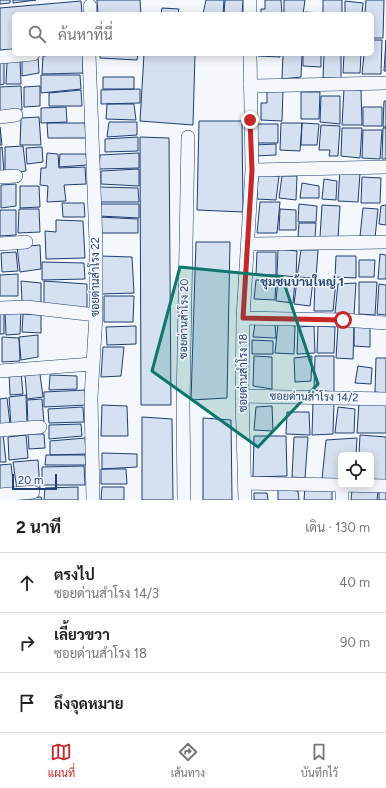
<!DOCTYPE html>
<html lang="th">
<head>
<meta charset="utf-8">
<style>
	body { margin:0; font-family:Figtree,Sarabun,sans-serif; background:#f6f6f6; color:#222 }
	.controls { position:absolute; right:12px; bottom:12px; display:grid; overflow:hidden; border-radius:6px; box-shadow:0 2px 10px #0003 }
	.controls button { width:36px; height:36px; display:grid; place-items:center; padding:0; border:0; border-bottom:1px solid #e0e0e0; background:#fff; color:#222; font:20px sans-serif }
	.scale { position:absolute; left:12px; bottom:10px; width:45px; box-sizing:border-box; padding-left:4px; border:2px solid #1d3f73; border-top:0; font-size:11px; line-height:14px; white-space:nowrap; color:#1d3f73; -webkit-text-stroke:3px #f4f7fb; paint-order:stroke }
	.stop { position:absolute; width:12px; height:12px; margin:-9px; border:3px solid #c62828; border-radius:50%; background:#fff }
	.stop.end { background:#c62828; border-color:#fff; box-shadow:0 1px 4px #0008 }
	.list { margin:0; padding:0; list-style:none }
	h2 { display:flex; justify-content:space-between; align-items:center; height:52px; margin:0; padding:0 16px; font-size:17px }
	h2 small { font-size:13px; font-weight:400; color:#767676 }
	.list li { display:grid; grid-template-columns:26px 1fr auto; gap:12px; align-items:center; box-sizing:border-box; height:60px; padding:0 16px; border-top:1px solid #e0e0e0 }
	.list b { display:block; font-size:15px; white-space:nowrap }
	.list p { margin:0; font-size:13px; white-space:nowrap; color:#767676 }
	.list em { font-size:13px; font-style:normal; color:#767676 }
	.icon { flex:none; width:22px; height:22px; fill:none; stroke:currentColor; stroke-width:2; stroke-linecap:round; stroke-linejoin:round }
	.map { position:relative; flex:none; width:386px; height:500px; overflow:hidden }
	.search { position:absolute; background:#fff; box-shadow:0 2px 10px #0003; left:12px; right:12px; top:12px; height:44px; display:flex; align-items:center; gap:10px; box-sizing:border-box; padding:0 14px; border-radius:6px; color:#767676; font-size:15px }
	.sheet { height:232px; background:#fff }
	nav { display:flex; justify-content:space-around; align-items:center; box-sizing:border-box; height:56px; border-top:1px solid #e0e0e0; background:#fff; font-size:11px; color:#767676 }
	nav a { display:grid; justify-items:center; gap:2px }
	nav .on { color:#c62828 }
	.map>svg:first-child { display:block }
	.building { fill:#d5e0f0; stroke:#1d3f73 }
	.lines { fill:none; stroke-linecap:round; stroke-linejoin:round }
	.minor-casing { stroke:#1d3f73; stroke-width:14 }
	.minor { stroke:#f4f7fb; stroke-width:13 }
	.route { stroke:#c62828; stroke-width:5 }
	.marked { fill:#0f766e; fill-opacity:0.2; stroke:#0f766e; stroke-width:3; stroke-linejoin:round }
	.labels { text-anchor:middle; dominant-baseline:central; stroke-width:3; stroke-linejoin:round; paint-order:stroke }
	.street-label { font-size:11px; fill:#1d3f73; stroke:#f4f7fb }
	.neighbourhood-label { font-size:12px; font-weight:bold; fill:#1d3f73; stroke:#f4f7fb }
</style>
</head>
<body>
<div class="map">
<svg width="386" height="500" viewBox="0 0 386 500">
	<rect width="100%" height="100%" fill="#f4f7fb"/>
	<!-- building -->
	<path class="building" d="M0,0H10V3L0,4Z
		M13,0H36L13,3Z
		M97,0H140L141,14H98Z
		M206,0H224L223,14H203Z
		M225,0H243L242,14H224Z
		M265,0H281L282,14H261V9H265Z
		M284,0H305L303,14H284Z
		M323,0H342V14H323Z
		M366,0H384L383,38H372V14H365Z
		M81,1L82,14H14V49L0,50V8Z
		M345,1L363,3L362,14H345Z
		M162,8L179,9L178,14H161Z
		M305,12L323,13V14H305Z
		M372,40H382L381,74H362L364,54H372Z
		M386,40V71H384Z
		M61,54H83V73L42,74L43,56Z
		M100,54H138L137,60L100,58Z
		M144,54H195L193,125L140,121Z
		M258,54H280V57L258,56Z
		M283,54H302L301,77L282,79Z
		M303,54H321V67L303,66Z
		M324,54H341V78H323Z
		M344,54H361L360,73H343Z
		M38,56L39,73L22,76V57Z
		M20,60L21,84H6L7,61Z
		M4,61V84L0,85V62Z
		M41,75H80L81,89L41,93Z
		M103,77H134V89H103Z
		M21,86L22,110L0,112V87Z
		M40,86V106L24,107V87Z
		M140,89V103L101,104V90Z
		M344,89L361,90L362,125H342Z
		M81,90L82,106H49V93Z
		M267,90H283L282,121L261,120V103H267Z
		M301,92H320L319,119H301Z
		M321,96H340V124L320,122Z
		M384,101H386V127H383Z
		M107,104H134L136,120L106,119Z
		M66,107L67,122L41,123V108Z
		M363,107H382V126H363Z
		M39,117L41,145H20L21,118Z
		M199,121H242L243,212L197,210Z
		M109,122H137V135L107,137Z
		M47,123H85L86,138H48Z
		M281,123H302L300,151L280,150Z
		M302,123L319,124L317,145H301Z
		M256,124H278V143H256Z
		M321,125L340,126L338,156H329L330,150H319Z
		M0,127L2,145H0Z
		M342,128H362L360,158L341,156Z
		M383,128H386V159H382Z
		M363,130H382L380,159L362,158Z
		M138,137V151L105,152V139Z
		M140,137L169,138L171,405H141Z
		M276,144V155L254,156V145Z
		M23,146L26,171L5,174V147Z
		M2,147L4,172H0V148Z
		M42,147L43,162L27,164L26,148Z
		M47,153L58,154L59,168L85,167L86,184L64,185L66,201L47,202L48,186L40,185L41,168H46Z
		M139,153V168L99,169L100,155Z
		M60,154H86L87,165L59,167Z
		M139,169V186L101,184V171Z
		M340,171L360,173L358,202L338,201Z
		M258,175L279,176L276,200L257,199Z
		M282,176H297L296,200L279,198Z
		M362,177L381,178L380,203H361Z
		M324,179L337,181L336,200L322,199Z
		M302,183L319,186V198H300Z
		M16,184V206L1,208V185Z
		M20,186H39L40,207L20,208Z
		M100,187L138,188L139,202H100Z
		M260,202H280L277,233H257Z
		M62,203H84L85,217H63Z
		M100,204H139V218L99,216Z
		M299,204L317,206L316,222H298Z
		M322,205L340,206L338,238L320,237Z
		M386,205V225L379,224L381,206Z
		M363,208L378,209L375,238L360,236Z
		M19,209H39L40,232L18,233Z
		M280,209L296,210V230H279Z
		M0,210H16V235L0,236Z
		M99,217L138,219V233H99Z
		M56,220L83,221L85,258L46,259L45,231L56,232Z
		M299,223H316L315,238L298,237Z
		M196,242H230L227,398L191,400Z
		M40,245L41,269L20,272L17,247Z
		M278,249L297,251L296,277L277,275Z
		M301,250H318L316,278L297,277Z
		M16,252L18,271L2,272L1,253Z
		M257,252H276V275H256Z
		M380,254L386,255V279H378Z
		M100,256L132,257L134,293L101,294Z
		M336,256H356V278L335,277Z
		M359,260H375L374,277H359Z
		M42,262L84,263L85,279L42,280Z
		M18,274V296H0V275Z
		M278,279L295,281L293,303L276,301Z
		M256,280H276L275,300L254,299Z
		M297,280L313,281L310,306L294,304Z
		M315,280L336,282L333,311H314Z
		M21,281L41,283V303L22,301Z
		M44,281L87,284V311L44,306Z
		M359,282H377L375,315L359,314Z
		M356,283L354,315L335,313L338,284Z
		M379,284L386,285V315L377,314Z
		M104,296H134L133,322H104Z
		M5,310H21L20,334L6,335Z
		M4,311V334H0V312Z
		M23,314L41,315V333L22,332Z
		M255,323H275L276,338L253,337Z
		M278,324L295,326L294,354L275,353Z
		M338,325L354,327L353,359L336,358Z
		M136,326V344L107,345L106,327Z
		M314,326L315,353L297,354L298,327Z
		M318,326L335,327L334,353H317Z
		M354,327H370V347L354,346Z
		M38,335V357L21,360L19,337Z
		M2,337L19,338L20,361L2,362Z
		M252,340L273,341V354H252Z
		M103,347H124L121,376L101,377Z
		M254,356L272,357V389L253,386Z
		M312,356L311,381L295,382L294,358Z
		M315,356H334V392L314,390Z
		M376,358H386V393L375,392Z
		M358,366L372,368L371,384L355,383Z
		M21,372L23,394L10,395L9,373Z
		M40,374L43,397L27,399L25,375Z
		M50,375L77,376V389L49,390Z
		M87,390V405L44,407V392Z
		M26,395L27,424L11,425L9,397Z
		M7,398L10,424H0V399Z
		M42,399L44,423L28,424L27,400Z
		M313,401L334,402L333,434L312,435Z
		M359,403L386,404V433H357Z
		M102,405L127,406L128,436H101Z
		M272,406L273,431L254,430L256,407Z
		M83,407L84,422L49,423L48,409Z
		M338,407L355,409L354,433H335Z
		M287,412H309L310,435L286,434Z
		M142,417L172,419L173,500H142Z
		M203,418L231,420L232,500H203Z
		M81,424L82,436L49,439V425Z
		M3,434L6,462H0V435Z
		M28,434H44L45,448L29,449Z
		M26,435L28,458L9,460L8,437Z
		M360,435L386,437V480L371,479V455H359Z
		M254,436H286L287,476L253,477Z
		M294,437H308L305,478L292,477Z
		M85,438L86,454L50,455V441Z
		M357,438L356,455H341V480L322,479L326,440Z
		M102,453L137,454V467L102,469Z
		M46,455H85L86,465H45Z
		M38,460L40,488L17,490L13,462Z
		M11,464L14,490L0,491V465Z
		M84,466L85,485H42V467Z
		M101,469H126L127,484H101Z
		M78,487V500H44L45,488Z
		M102,487H124V500H101Z
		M305,487L332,489V500H304Z
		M278,489L298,491L299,500H278Z
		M352,490L378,491L377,500H351Z
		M379,491H386V500H379Z
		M254,493H267L268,500H254Z
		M41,497L42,500H0V499Z"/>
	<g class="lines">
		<!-- minor casing -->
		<g class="minor-casing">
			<path id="minor" d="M90,14V6
				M250,14V0
				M89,54L96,243V315L91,397L93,500
				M0,57L33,54
				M250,86L386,83
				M0,117L16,115
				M252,170L386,167
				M0,177L16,176
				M0,244L26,242
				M248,244L386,242
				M0,308L26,307L96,315
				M243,318L343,320L386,323
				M0,371L92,364
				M242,396L386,399
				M0,430L40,427
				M245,483L386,486
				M0,495L33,492
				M184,500L183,406L188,137
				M245,500L242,396L243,318L252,170L250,54
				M342,500V486"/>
		</g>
		<!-- minor -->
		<use href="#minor" class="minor"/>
	</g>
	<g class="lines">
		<!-- route -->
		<path class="route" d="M250,120L252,170L243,318L343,320"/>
	</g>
	<!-- marked area -->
	<path class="marked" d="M180,267L282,277L318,384L258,447L152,371Z"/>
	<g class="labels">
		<!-- street labels -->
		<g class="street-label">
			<text transform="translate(95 277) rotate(-90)">ซอยด่านสำโรง 22</text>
			<text transform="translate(184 319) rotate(-89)">ซอยด่านสำโรง 20</text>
			<text transform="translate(243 373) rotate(-90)">ซอยด่านสำโรง 18</text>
			<text transform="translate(314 397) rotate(1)">ซอยด่านสำโรง 14/2</text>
		</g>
		<!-- neighbourhood labels -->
		<g class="neighbourhood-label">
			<text x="302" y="282">ชุมชนบ้านใหญ่ 1</text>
		</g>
	</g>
</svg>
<div class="controls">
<button><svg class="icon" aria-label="locate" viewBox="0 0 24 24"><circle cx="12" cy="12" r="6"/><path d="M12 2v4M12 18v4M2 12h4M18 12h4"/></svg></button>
</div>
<div class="scale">20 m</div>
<div class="stop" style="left:343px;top:320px"></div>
<div class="stop end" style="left:250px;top:120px"></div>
<div class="search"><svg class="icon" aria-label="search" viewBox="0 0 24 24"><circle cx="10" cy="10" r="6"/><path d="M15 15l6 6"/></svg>ค้นหาที่นี่</div>
</div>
<section class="sheet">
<h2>2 นาที<small>เดิน · 130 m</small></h2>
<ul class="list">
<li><svg class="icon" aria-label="ahead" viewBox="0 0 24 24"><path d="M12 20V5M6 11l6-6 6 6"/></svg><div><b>ตรงไป</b><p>ซอยด่านสำโรง 14/3</p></div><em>40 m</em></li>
<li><svg class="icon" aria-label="right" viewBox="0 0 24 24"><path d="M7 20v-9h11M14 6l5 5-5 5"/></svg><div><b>เลี้ยวขวา</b><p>ซอยด่านสำโรง 18</p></div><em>90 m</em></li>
<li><svg class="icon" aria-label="arrive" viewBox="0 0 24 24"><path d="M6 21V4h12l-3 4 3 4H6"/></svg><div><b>ถึงจุดหมาย</b></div></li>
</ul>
</section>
<nav>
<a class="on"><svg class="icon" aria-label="map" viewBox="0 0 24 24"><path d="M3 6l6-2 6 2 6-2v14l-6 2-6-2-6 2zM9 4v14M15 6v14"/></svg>แผนที่</a>
<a><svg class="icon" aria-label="directions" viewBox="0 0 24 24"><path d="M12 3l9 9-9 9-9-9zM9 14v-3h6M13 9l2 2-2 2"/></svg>เส้นทาง</a>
<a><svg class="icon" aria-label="saved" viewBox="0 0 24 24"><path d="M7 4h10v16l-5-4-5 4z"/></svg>บันทึกไว้</a>
</nav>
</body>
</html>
